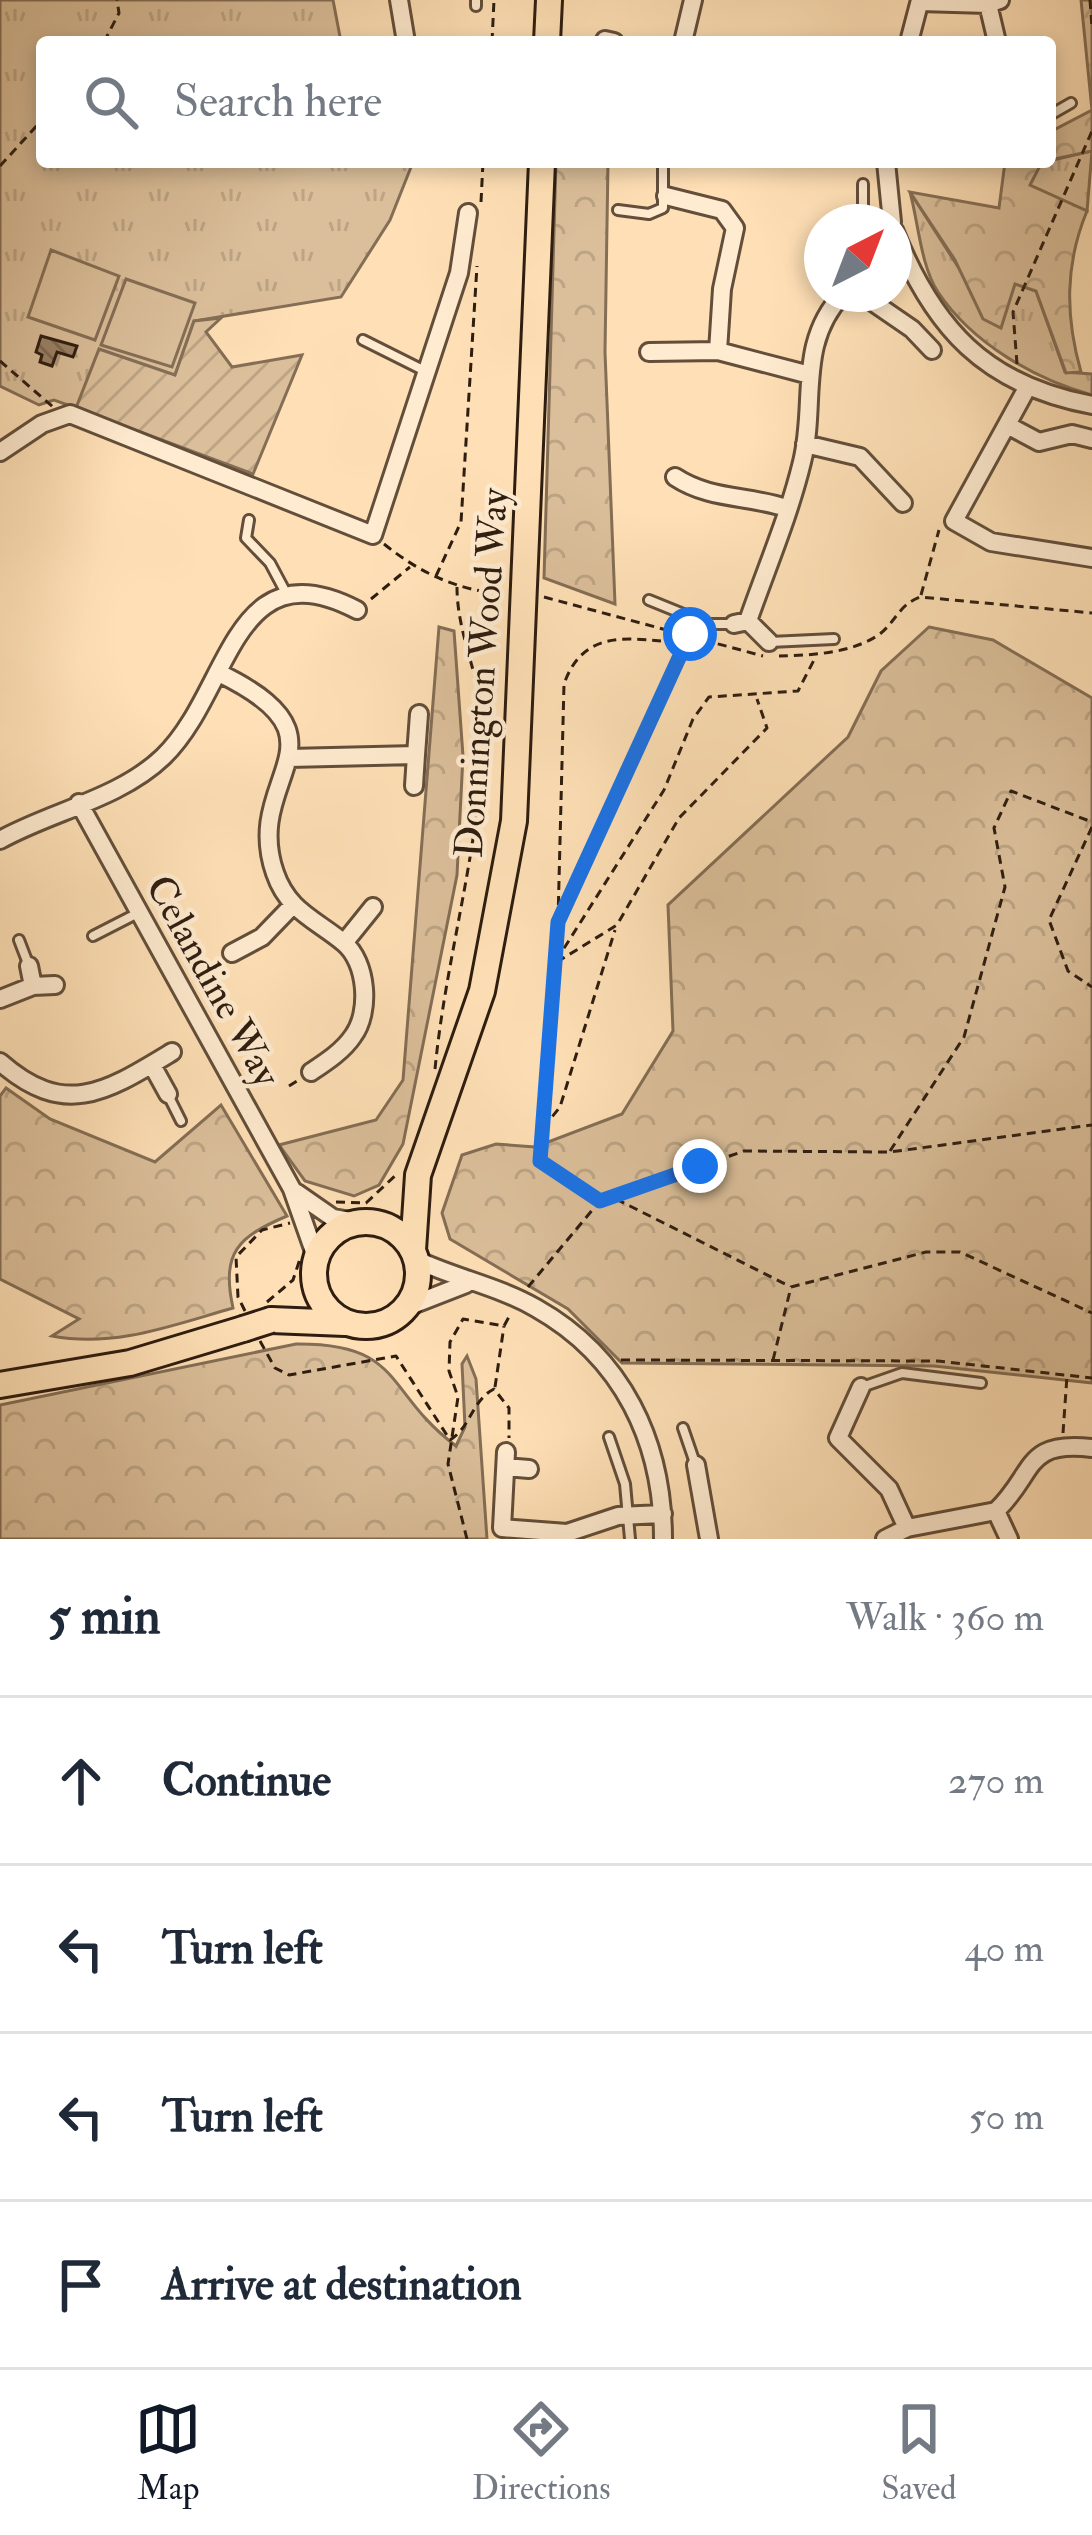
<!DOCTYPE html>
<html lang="en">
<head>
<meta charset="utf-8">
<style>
	body { margin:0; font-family:"IM FELL Double Pica",serif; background:#f6f6f7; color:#1f2937 }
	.compass { position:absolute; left:804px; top:204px; width:108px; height:108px; border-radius:50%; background:#fff; box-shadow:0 6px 18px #0003; rotate:42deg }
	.stop { position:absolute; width:36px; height:36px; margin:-27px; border:9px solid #1a73e8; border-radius:50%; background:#fff }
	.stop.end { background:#1a73e8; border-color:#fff; box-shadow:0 3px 12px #0008 }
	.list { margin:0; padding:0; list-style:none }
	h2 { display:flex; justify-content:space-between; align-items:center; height:156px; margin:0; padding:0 48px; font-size:51px }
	h2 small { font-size:39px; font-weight:400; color:#747a83 }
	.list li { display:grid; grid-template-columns:78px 1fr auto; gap:36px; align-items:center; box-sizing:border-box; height:168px; padding:0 48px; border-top:3px solid #e0e1e3 }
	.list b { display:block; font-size:45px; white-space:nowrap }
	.list em { font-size:39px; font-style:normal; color:#747a83 }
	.icon { flex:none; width:66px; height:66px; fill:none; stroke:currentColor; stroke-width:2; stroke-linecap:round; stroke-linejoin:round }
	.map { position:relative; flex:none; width:1092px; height:1539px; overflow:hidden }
	.search { position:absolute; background:#fff; box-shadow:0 6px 18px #0003; left:36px; right:36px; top:36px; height:132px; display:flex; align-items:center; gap:30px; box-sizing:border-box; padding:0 42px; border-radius:12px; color:#747a83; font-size:45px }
	.sheet { height:828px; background:#fff }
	nav { display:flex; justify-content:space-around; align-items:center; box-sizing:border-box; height:168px; border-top:3px solid #e0e1e3; background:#fff; font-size:33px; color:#747a83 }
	nav a { display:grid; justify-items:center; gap:6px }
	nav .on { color:#111827 }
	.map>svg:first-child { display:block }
	.grass { fill:url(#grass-tufts); stroke:#846e55; stroke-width:3 }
	.forest { fill:url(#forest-crowns); stroke:#846e55; stroke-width:3 }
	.garden { fill:url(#garden-furrows); stroke:#846e55; stroke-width:3 }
	.pitch { fill:#dbbf9a; stroke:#846e55; stroke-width:3 }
	.shadow { fill:#0003 }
	.building { fill:url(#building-back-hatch); stroke:#2e1d10; stroke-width:3 }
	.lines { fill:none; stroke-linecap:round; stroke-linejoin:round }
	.service-casing { stroke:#624e3a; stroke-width:14 }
	.minor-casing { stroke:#624e3a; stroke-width:22 }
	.primary-casing { stroke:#2e1d10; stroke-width:30 }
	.path { stroke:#2e1d10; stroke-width:3; stroke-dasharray:9 6; stroke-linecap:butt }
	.service { stroke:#ffebd0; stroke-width:8 }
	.minor { stroke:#ffebd0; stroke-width:16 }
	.primary { stroke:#ffe0b6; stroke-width:24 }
	.primary-bridge-casing { stroke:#2e1d10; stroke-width:30; stroke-linecap:butt }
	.primary-bridge { stroke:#ffe0b6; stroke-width:24 }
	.route { stroke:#1a73e8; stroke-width:15 }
	.labels { text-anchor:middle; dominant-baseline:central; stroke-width:9; stroke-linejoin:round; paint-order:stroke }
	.street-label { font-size:39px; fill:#2e1d10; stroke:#ffebd0 }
</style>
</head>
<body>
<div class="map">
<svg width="1092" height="1539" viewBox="0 0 1092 1539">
	<defs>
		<pattern id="grass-tufts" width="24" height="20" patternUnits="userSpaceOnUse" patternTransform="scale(3)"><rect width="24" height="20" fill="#dbbf9a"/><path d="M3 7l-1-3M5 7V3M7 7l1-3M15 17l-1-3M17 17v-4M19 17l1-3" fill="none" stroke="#bca484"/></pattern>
		<pattern id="forest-crowns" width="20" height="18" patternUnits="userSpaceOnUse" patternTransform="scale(3)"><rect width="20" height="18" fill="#dbbf9a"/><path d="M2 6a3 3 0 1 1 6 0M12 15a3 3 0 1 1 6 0" fill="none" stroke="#bca484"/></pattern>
		<pattern id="garden-furrows" width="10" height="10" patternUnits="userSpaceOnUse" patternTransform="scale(3)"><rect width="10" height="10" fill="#dbbf9a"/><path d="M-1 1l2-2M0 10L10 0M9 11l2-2" fill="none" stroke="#bca484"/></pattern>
		<pattern id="building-back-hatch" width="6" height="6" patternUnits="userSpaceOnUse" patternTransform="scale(3)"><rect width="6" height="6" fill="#9b8266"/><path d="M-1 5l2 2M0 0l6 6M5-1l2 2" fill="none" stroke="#7f6a53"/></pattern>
	</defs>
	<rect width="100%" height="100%" fill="#ffe0b6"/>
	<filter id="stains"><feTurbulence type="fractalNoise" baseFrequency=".00167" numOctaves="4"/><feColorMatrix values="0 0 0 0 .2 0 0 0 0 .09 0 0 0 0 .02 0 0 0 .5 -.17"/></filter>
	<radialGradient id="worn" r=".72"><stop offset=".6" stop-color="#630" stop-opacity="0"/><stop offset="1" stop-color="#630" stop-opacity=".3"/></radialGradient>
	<!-- grass -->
	<path class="grass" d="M0,0H333L341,42H42V162H413L390,220L341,297L194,321L175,375L76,408L54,400L39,405L0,386Z
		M1092,151L1087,211L1029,185L1040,163Z
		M910,192L971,287L1016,284L1036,291L1065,372L1092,374V395C1034,379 972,343 938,292C921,267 918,221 910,192Z"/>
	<!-- forest -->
	<path class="forest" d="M1081,0H1092V151L1050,160V132L1092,110Z
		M556,162H608L605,352L615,604L544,578Z
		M1005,162H1042L1030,185L1087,211C1065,264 1065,316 1081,372L1066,373L1036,291L1015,284L1001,328L983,319L955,260L910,192L999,208Z
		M439,627L454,631L463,756L457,875L403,1144L379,1185L354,1196L305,1181L279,1145L376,1120L403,1080Z
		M929,627L993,640L1092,698V1383L934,1366L622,1363L568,1309L450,1239L442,1213L462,1155L496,1144L535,1147L622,1114L673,1031L668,905L848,737L881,671Z
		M6,1088L50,1119L155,1162L221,1105L287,1216C238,1237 221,1252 233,1308C173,1325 115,1348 52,1336L79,1319L0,1279V1096Z
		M296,1344C404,1343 384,1392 456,1446L465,1427L462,1364L467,1356L476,1379L487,1539H0V1405Z"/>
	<!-- garden -->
	<path class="garden" d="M221,318L206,332L232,367L302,355L253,474L76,408L99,349L175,375L194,321Z"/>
	<!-- pitch -->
	<path class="pitch" d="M51,250L119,276L95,340L28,317Z
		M126,279L195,303L172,367L101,345Z"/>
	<!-- shadow -->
	<path class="shadow" d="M76,349L78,358L62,352L57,367L39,351Z"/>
	<!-- building -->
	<path class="building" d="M41,336L77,346L73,357L57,352L52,366L40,362L42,355L36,352Z"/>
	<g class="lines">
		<!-- service casing -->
		<g class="service-casing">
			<path id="service" d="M476,6V0
				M1050,115L1071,103
				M863,184V222
				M618,210L649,214L663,208V162
				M363,340L425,371
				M249,520L246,538L270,563L286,593
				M649,600L708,624H733
				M770,642L834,639
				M93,936L136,914
				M19,940L29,966
				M168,1095L181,1121
				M862,1387L902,1373L981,1383
				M683,1428L695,1463
				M609,1437L625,1484L630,1539"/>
		</g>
		<!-- minor casing -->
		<g class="minor-casing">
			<path id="minor" d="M399,0L406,42
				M920,2L988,4
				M605,40L614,42
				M683,42L693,0
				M909,42L920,0
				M997,42L988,4L1000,0
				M886,162L892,222
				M666,196L722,210L735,228L722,289L718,351
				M894,230C933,328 985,385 1092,405
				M861,294L912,329L932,350
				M649,352L718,351L806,374
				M1027,388L954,521L991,542L1092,558
				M1009,426L1039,442L1072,434L1092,439
				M805,444L860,457L903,503
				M0,452L42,424L70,414L373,535L459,273L468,213
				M675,477C710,500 747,495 786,508
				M748,621C766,569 789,516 802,462C817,403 796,344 843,294
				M734,624L748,621L769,642
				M219,673C359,741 241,776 275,873C288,911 315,919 344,943C367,962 371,1012 353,1036C343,1051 326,1062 311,1072
				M289,758L416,755L419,714
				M414,786L416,755
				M79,803L292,1189L316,1257
				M0,840C52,811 119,799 163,757C231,692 232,545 357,610
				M344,943L373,907
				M232,953L262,937L291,907
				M29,966L33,986
				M0,999L33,986L55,985
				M0,1062C65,1119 106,1092 172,1052
				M152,1065L168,1094
				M297,1193L333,1218L356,1222
				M417,1260C455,1278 500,1287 536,1308C623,1357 663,1442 663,1539
				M407,1307L466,1284
				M861,1387L838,1438L889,1489L907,1528
				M506,1452L502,1528L567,1533L618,1516L663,1514
				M696,1465L709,1539
				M506,1467L529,1469
				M996,1511L1009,1539
				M885,1539L907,1528L996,1511C1036,1473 1023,1440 1092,1448"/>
		</g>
		<!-- primary casing -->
		<g class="primary-casing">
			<path id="primary" d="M547,42L549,0
				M314 1274a52 52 0 1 1 104 0a52 52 0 1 1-104 0Z
				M413,1250L418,1175L482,991L514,821L542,162
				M271,1320L345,1323
				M0,1385L130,1363L243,1329"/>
		</g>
		<!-- path -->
		<path class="path" d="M1090,0L1092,27
			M104,42L119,13L117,0
			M492,42L494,0
			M0,166L42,120
			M481,202L483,162
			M0,361L53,407
			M1017,364L1013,312L1092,131
			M384,544C420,573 458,591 505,594
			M436,576L461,522L477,266
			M921,595L939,530
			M544,597L763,656
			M371,599L410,567
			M690,634L558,922L540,1161L600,1201L744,1151L890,1152L1092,1125
			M779,656C811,655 848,654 877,636C895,624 898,605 920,597L1092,613
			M1092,827L1049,920L1068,971L1092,987
			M558,920L564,684C585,625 633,640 685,643
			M556,961L664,790L693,719L709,697L798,691L815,658
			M557,962L617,925L679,818L767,728L757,699
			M435,1069C446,955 481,846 483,731C483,681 457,637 457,587
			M289,1086L300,1079
			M543,1128L560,1107L615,930
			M890,1151L964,1037L1005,887L994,828L1011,791L1092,822
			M616,1199L789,1286
			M336,1202L366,1203L398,1173
			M528,1287L599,1202
			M267,1302L293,1280L300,1259
			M245,1311L238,1297L236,1257L262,1230L290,1223
			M260,1341L275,1368L289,1375L396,1356L450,1440C471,1427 472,1400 494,1389L509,1408V1438
			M621,1360L938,1361L1092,1378
			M773,1360L791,1287L926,1252H960L1092,1313
			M495,1387L504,1326
			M1063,1433L1067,1376
			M467,1539L448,1464L458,1397L449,1371L450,1342L463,1319L504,1326L510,1315"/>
		<!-- service -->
		<use href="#service" class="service"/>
		<!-- minor -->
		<use href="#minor" class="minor"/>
		<!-- primary -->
		<use href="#primary" class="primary"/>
		<!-- primary-bridge casing -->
		<g class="primary-bridge-casing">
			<path id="primary-bridge" d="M243,1329L271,1320"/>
		</g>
		<!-- primary-bridge -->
		<use href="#primary-bridge" class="primary-bridge"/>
	</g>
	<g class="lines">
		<!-- route -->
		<path class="route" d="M690,634L558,922L540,1161L600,1201L700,1166"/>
	</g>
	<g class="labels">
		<!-- street labels -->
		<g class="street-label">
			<text transform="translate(482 673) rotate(-86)">Donnington Wood Way</text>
			<text transform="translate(213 981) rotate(61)">Celandine Way</text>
		</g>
	</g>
	<rect width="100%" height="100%" filter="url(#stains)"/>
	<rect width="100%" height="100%" fill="url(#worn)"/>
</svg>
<svg class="compass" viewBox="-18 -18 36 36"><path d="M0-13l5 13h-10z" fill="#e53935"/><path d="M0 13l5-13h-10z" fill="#747a83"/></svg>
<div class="stop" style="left:690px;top:634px"></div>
<div class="stop end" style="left:700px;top:1166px"></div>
<div class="search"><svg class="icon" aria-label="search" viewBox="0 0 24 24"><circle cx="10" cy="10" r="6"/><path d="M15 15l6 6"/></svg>Search here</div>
</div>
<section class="sheet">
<h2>5 min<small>Walk · 360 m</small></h2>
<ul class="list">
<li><svg class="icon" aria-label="ahead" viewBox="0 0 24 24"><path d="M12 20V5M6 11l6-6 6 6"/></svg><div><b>Continue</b></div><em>270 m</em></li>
<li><svg class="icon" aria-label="left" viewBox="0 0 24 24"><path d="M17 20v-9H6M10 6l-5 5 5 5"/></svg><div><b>Turn left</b></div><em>40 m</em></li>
<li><svg class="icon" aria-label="left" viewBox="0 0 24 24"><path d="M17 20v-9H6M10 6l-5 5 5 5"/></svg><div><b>Turn left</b></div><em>50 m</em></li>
<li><svg class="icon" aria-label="arrive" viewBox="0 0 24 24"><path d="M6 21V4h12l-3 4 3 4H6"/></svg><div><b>Arrive at destination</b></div></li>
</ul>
</section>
<nav>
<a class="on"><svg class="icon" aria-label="map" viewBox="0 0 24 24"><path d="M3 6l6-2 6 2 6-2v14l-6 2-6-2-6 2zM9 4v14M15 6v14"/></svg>Map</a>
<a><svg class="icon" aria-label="directions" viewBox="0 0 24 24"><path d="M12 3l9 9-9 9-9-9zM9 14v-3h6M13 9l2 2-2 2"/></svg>Directions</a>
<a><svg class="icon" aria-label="saved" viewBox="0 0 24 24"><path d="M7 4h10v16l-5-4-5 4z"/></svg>Saved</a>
</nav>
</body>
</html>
